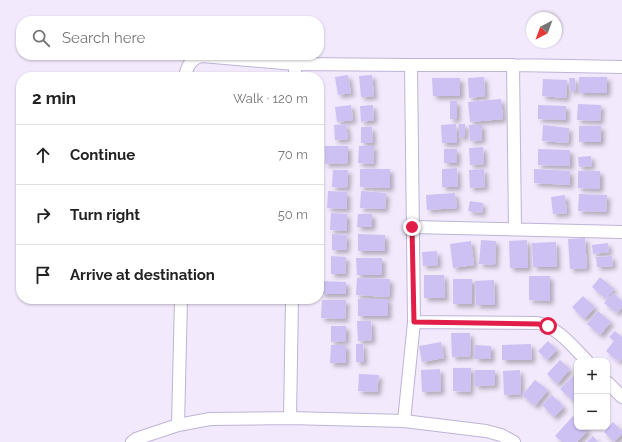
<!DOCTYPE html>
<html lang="en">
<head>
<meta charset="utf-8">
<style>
	body { margin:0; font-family:Raleway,sans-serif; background:#f6f6f6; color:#222 }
	.controls { position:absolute; right:12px; bottom:12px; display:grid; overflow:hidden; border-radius:8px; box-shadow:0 1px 3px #0004 }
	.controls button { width:36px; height:36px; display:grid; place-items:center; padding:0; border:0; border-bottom:1px solid #e0e0e0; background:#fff; color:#222; font:20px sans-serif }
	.compass { position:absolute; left:526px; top:12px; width:36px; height:36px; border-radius:50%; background:#fff; box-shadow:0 1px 3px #0004; rotate:221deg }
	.stop { position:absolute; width:12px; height:12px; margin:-9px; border:3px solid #e11d48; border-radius:50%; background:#fff }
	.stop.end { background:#e11d48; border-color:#fff; box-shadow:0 1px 4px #0008 }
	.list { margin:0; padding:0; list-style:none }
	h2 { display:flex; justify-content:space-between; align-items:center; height:52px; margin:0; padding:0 16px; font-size:17px }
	h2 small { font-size:13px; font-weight:400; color:#767676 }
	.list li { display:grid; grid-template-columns:26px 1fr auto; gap:12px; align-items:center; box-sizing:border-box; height:60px; padding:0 16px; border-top:1px solid #e0e0e0 }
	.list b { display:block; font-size:15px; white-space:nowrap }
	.list em { font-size:13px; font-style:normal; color:#767676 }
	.icon { flex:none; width:22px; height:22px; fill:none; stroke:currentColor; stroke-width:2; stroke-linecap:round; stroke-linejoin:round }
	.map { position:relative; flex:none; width:622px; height:442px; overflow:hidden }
	.search { position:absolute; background:#fff; box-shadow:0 1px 3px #0004; left:16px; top:16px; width:308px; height:44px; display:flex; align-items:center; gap:10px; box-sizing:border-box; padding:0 14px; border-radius:16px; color:#767676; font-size:15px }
	.panel { position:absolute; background:#fff; box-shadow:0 1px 3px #0004; left:16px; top:72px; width:308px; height:232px; border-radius:16px }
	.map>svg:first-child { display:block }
	.building { fill:#cdc0f3; filter:url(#shadow) }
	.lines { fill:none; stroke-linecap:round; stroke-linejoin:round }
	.minor-casing { stroke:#beb4d5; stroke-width:14 }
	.minor { stroke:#fff; stroke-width:12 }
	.route { stroke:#e11d48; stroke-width:5 }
</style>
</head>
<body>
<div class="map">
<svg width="622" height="442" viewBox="0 0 622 442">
	<defs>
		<filter id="shadow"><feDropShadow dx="3.5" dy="3.5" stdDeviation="2" flood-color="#0004"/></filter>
	</defs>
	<rect width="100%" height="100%" fill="#f3e9fd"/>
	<!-- building -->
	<path class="building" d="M237,73V77H221V75Z
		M275,74V77H249L248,75Z
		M348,75L351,93L338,95L335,77Z
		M372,75L374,96L361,97L359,76Z
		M484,77L485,96L469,98L468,78Z
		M579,77H607V93H579Z
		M432,78H460V96H433Z
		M569,78H575L576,91H570Z
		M543,79L567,80L566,98L542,96Z
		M501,99L503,119L470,122L468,102Z
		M450,101H457V119H450Z
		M578,104L601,105L600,121L577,120Z
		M351,105L353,120L337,122L335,107Z
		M373,105L374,120L361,122L360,106Z
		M538,105L566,106V120L538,119Z
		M346,124L348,139L335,140L334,125Z
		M456,124L457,143H442L441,125Z
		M459,124H465V137H459Z
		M469,125H482V140L470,141Z
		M543,125L569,128L568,143L542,141Z
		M579,126H601V142H579Z
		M361,127H372L373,143H361Z
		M325,146H348V163L325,164Z
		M359,146H374L373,164L358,163Z
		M483,147L484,164L470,165L469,148Z
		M444,149H457V163H444Z
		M538,149L570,150V166L538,165Z
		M591,156L592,166L579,167L578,157Z
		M457,168L458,187H442V169Z
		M360,169H390V188L360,187Z
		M484,169L485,187L470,188L469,170Z
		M534,169L570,171V185L534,183Z
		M333,170H348L347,188L332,187Z
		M578,171H600V189L578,188Z
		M328,191L347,192V209L327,208Z
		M361,191L386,193L385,209L360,208Z
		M455,193L457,208L427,210L426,195Z
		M579,194L607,195L606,212L578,211Z
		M565,195L567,213L553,214L551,197Z
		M470,201L483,203L482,213L468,211Z
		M331,213L347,214V231L330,230Z
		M358,214H372V227H357Z
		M332,234L347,235L346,250H332Z
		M358,234L385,235V251H358Z
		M585,238L587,268L570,269L568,239Z
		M481,240L496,241L495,265L479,264Z
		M527,240L528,268H510L509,241Z
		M471,241L474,265L453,268L450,244Z
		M556,242L557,267H533L532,243Z
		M608,243L609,252L593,254L592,245Z
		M437,251L438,265L423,266L422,252Z
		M331,256L346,257L345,274H331Z
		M612,256L613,266L597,267L596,257Z
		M356,258H382V275H357Z
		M424,275H444L445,298H424Z
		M529,276H550V301L529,300Z
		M600,277L614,289L606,299L592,287Z
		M357,278L390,279L389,297L356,295Z
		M453,279H472V304H453Z
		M494,280L495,305H476L475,281Z
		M321,281L346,282V294H321Z
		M613,293L622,301V307L617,313L604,303Z
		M583,296L595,307L584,319L572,307Z
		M358,299H388V316H358Z
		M322,300H346L345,319L321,318Z
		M598,311L611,322L600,335L587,324Z
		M357,321H371L372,340L358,341Z
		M331,326H346V341L331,342Z
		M615,331L622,337V358L619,362L606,351L614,341L609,337Z
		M451,333H470L471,356L452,357Z
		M548,341L557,350L547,360L538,351Z
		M441,342L444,358L422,362L419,346Z
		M356,344H363L364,362H356Z
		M531,344L532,360H502V345Z
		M331,345H346V363H330Z
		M475,345L491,346V359H475Z
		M560,360L570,369L557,384L547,374Z
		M453,368H471L470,392L453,391Z
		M440,369L441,391L422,392L421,370Z
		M475,370H495V385L475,386Z
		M520,370L521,394L504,395L503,371Z
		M577,372V396L573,401L560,389Z
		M359,374L379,375L377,392L358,391Z
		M535,380L548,390L535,406L522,395Z
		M552,395L564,407L554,417L542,405Z
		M573,416L577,420V427H585L588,430L577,442H562L555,436Z
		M613,422L622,431V434L614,442L604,432Z
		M593,436L598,442H587Z"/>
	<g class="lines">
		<!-- minor casing -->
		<g class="minor-casing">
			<path id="minor" d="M513,65L515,229
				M185,77C187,66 191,58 202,56L295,64L411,65H513L622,67
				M295,77V64
				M412,227L622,232
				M414,322L538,323C559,328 572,346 587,361
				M607,382L622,397
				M290,418L292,299
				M404,421L414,322L411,65
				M178,425L181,299
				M132,442L136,439L178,425L210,419L290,418L404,421L486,431L501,435L514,442"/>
		</g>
		<!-- minor -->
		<use href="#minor" class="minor"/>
	</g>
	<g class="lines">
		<!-- route -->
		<path class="route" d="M412,227L414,322L538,324L548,326"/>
	</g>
</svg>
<div class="controls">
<button>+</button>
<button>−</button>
</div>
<svg class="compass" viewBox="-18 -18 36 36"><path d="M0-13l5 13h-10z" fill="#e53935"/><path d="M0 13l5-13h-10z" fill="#767676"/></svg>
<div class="stop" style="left:548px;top:326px"></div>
<div class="stop end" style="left:412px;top:227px"></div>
<div class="search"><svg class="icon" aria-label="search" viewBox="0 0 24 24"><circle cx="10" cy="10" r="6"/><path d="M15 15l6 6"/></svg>Search here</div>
<section class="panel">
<h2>2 min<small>Walk · 120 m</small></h2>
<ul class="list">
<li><svg class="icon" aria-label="ahead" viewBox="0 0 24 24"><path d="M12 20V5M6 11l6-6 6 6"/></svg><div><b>Continue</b></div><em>70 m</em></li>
<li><svg class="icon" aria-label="right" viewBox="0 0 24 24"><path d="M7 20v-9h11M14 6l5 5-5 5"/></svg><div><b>Turn right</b></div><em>50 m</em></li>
<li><svg class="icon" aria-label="arrive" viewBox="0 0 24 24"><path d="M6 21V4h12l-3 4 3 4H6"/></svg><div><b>Arrive at destination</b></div></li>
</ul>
</section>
</div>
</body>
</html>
